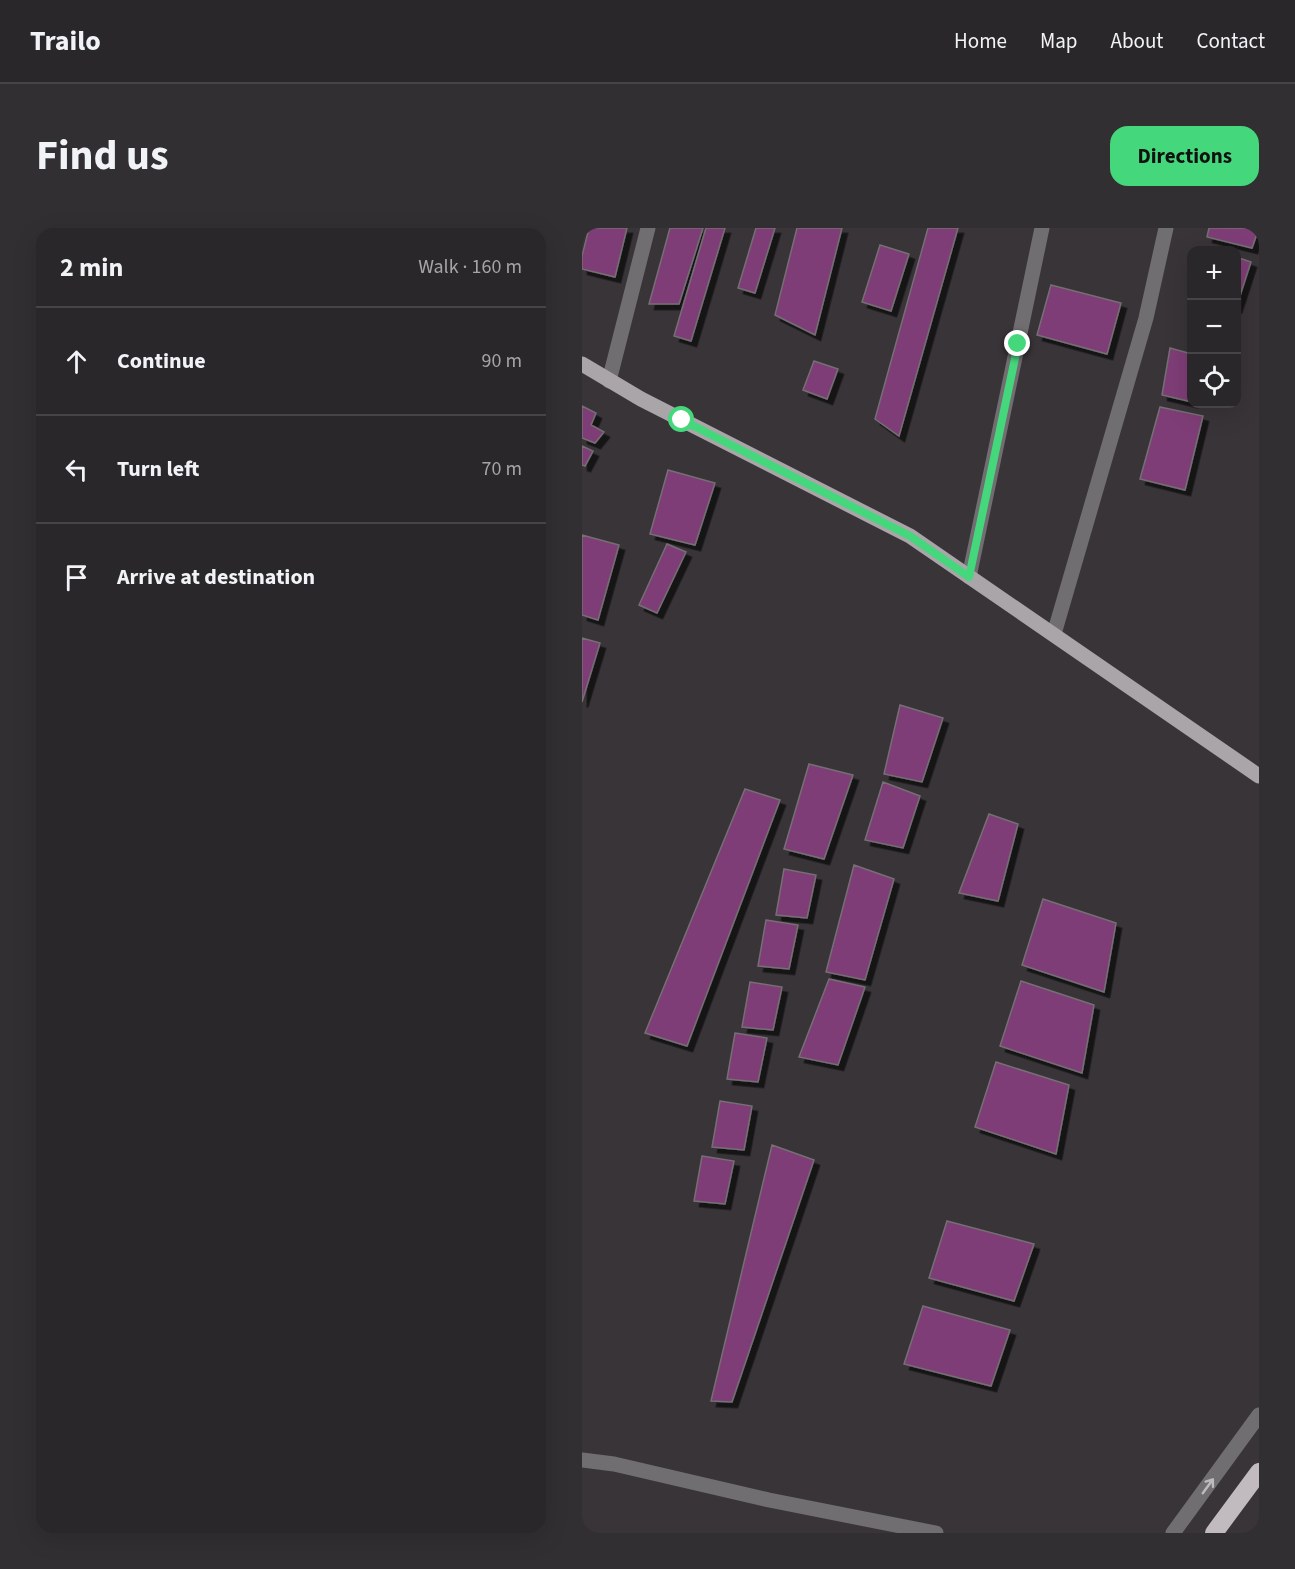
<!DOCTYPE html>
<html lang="en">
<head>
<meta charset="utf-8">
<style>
	body { margin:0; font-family:"Source Sans 3",sans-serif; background:#322f32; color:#f1f3f6 }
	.controls { position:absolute; right:18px; top:18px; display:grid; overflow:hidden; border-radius:12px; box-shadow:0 6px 24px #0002 }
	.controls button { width:54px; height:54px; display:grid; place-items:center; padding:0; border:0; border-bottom:2px solid #464447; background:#2a272a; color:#f1f3f6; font:30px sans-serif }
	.stop { position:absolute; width:18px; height:18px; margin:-14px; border:4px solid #44d77b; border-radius:50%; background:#fff }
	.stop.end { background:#44d77b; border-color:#fff; box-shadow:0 2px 6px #0008 }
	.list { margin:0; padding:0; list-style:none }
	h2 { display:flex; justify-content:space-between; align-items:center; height:78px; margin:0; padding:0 24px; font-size:26px }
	h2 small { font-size:20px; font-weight:400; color:#a5a5a8 }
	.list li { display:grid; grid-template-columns:39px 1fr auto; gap:18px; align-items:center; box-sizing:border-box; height:108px; padding:0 24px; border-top:2px solid #464447 }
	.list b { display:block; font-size:22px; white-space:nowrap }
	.list em { font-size:20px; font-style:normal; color:#a5a5a8 }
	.icon { flex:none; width:33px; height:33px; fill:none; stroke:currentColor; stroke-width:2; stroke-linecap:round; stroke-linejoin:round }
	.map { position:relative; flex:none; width:677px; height:1305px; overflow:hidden; border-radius:18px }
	header { display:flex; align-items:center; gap:36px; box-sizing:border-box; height:84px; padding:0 30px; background:#2a272a; border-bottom:2px solid #464447 }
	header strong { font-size:28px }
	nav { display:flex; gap:33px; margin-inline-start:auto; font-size:21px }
	.intro { display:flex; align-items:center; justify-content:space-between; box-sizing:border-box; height:144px; padding:0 36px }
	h1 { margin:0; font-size:42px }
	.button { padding:15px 27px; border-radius:18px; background:#44d77b; color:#111; font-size:21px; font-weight:700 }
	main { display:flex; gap:36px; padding:0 36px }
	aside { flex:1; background:#2a272a; border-radius:18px; box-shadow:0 6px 24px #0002 }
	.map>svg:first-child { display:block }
	.building { fill:#7e3d76; stroke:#746f73; stroke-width:1.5; filter:url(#shadow) }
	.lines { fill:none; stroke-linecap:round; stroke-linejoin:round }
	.minor { stroke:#706e70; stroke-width:15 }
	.major { stroke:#aaa5a9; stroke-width:15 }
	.highway { stroke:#c1bbc0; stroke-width:18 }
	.oneway { stroke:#bdbbbd }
	.route { stroke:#44d77b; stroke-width:8 }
</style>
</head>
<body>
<header>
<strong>Trailo</strong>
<nav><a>Home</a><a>Map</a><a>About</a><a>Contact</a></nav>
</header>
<div class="intro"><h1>Find us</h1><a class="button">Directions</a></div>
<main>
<aside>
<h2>2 min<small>Walk · 160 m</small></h2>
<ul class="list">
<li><svg class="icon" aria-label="ahead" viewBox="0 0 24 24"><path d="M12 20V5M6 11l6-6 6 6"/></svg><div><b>Continue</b></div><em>90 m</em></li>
<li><svg class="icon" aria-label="left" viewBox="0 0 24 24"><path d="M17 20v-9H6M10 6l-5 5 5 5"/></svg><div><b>Turn left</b></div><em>70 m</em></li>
<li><svg class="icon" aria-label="arrive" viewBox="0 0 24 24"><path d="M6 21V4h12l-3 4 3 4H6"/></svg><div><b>Arrive at destination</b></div></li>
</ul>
</aside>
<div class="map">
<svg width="677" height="1305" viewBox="0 0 677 1305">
	<defs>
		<filter id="shadow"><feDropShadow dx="5.5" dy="5.5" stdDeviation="0" flood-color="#0009"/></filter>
	</defs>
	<rect width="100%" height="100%" fill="#383438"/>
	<!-- building -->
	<path class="building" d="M7,0H45L33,49L0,41V28Z
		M88,0H121L97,76H67Z
		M124,0H143L109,113L92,108Z
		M174,0H193L173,65L156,60Z
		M215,0H260L233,107L193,87Z
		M346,0H376L317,208L293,191Z
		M627,0H677L670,20L625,9Z
		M298,17L327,26L309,83L280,74Z
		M654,29L669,34L654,80Z
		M469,57L539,75L525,126L455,107Z
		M588,120L610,126V174L580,167Z
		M232,133L256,141L245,171L221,162Z
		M0,178L14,185L9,197L22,204L13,215L0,210Z
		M578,179L621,188L603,262L558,251Z
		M0,218L11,223L3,238L0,237Z
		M86,242L133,255L113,317L68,306Z
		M0,307L37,317L16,392L0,387Z
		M85,316L104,324L75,385L57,377Z
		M0,410L18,415L0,474Z
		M318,477L361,490L340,554L302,546Z
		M227,536L271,547L242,631L202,621Z
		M301,554L338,568L321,620L283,612Z
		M163,561L198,572L105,818L63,805Z
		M407,586L436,596L416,673L377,665Z
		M272,637L312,651L283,752L244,744Z
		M202,641L234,647L225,690L194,687Z
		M461,671L534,695L522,764L440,737Z
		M184,692L216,697L207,741L176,738Z
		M247,751L283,759L256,837L217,829Z
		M439,753L512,777L500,845L418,818Z
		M168,754L200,759L191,802L160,799Z
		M153,805L185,810L176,854L145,851Z
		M414,834L487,857L474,926L393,899Z
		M138,873L170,878L162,922L130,919Z
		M190,917L232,932L150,1174L129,1173Z
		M120,928L152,933L143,976L112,973Z
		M365,993L452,1016L432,1073L347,1050Z
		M341,1078L428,1102L409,1158L322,1136Z"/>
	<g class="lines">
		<!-- minor -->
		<path class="minor" d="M27,153L66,0
			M387,349L460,0
			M472,406L564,90L584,0
			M0,1232L32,1236L187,1272L354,1305
			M591,1305L677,1187"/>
		<!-- major -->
		<path class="major" d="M0,136L59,171L328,308L677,548"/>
		<!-- highway -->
		<path class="highway" d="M632,1305L677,1244"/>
	</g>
	<!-- one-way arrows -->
	<defs><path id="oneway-shaft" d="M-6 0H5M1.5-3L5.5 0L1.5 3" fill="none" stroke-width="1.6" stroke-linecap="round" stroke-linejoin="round" transform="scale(1.5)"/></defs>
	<use class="oneway" href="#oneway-shaft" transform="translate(626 1258) rotate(-54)"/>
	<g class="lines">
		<!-- route -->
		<path class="route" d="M100,192L328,308L387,349L436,116"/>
	</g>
</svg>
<div class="controls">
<button>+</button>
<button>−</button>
<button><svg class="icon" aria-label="locate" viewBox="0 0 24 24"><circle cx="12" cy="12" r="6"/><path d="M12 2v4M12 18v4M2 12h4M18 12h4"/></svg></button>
</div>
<div class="stop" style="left:100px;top:192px"></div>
<div class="stop end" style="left:436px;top:116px"></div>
</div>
</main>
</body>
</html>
